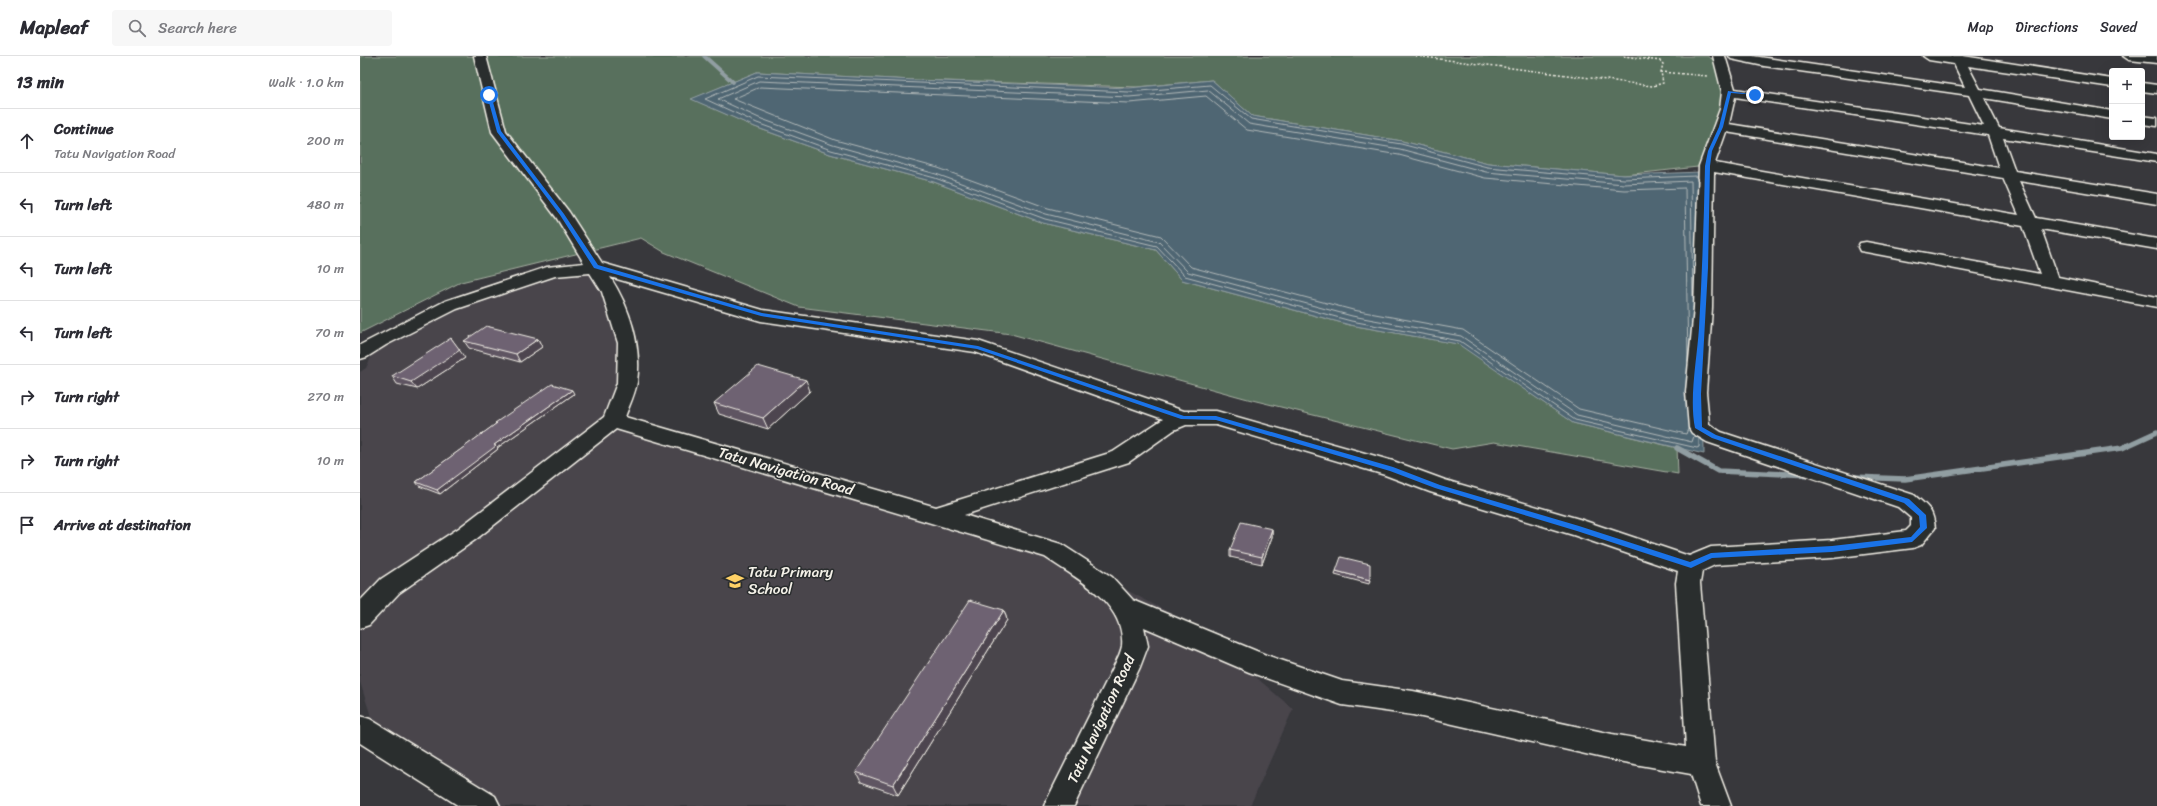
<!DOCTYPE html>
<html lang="en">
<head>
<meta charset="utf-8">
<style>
	body { margin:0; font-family:Sriracha,sans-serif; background:#f7f7f7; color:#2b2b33 }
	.controls { position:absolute; right:12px; top:12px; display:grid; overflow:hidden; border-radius:4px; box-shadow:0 4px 16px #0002 }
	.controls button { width:36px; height:36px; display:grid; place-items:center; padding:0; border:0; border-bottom:1px solid #e1e1e2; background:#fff; color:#2b2b33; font:20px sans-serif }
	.stop { position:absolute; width:12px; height:12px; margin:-9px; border:3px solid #1a73e8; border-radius:50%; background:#fff }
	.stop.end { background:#1a73e8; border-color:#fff; box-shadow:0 1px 4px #0008 }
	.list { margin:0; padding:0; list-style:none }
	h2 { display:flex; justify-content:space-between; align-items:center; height:52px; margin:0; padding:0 16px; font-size:17px }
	h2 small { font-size:13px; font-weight:400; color:#7c7c81 }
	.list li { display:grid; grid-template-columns:26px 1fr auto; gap:12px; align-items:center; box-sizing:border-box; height:64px; padding:0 16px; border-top:1px solid #e1e1e2 }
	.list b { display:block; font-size:15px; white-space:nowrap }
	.list p { margin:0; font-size:13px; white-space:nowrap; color:#7c7c81 }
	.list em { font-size:13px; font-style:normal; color:#7c7c81 }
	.icon { flex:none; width:22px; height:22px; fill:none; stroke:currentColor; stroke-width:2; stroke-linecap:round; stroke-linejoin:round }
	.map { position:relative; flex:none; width:1797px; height:750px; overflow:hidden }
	header { display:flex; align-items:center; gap:24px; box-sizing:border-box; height:56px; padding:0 20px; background:#fff; border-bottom:1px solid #e1e1e2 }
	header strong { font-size:19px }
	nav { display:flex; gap:22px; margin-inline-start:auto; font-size:14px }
	.search { width:280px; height:36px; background:#f7f7f7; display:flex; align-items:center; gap:10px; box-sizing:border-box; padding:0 14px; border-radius:4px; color:#7c7c81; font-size:15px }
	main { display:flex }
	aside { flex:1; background:#fff }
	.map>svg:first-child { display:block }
	.built { fill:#48454c }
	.green { fill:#59705d; stroke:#a6b0a2 }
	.water { fill:#4f6673; stroke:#919ea2 }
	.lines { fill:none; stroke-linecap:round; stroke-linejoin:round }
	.shore { stroke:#b2b9b9; stroke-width:1 }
	.stream-far1 { stroke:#919ea2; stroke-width:4 }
	.stream { stroke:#919ea2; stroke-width:5.5 }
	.minor-casing { stroke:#f4f1e8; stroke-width:3 }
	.path { stroke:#f4f1e8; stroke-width:1.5; stroke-dasharray:2 2; stroke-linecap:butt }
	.minor { fill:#2a2d2e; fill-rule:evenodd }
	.wall { fill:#5f5462; stroke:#f4f1e8 }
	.shaded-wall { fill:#4d4550; stroke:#f4f1e8 }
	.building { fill:#6e6272; stroke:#f4f1e8 }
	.route { fill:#1a73e8 }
	.labels { text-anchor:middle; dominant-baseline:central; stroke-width:3; stroke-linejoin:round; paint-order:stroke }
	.street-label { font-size:15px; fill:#f4f1e8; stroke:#2a2d2e }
	.poi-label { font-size:15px; fill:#f4f1e8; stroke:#2a2d2e; text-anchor:start }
</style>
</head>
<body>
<header>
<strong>Mapleaf</strong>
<div class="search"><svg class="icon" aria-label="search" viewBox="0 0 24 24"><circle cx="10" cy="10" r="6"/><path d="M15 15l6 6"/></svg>Search here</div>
<nav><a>Map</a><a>Directions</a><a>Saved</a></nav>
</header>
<main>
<aside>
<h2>13 min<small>Walk · 1.0 km</small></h2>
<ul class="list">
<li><svg class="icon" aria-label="ahead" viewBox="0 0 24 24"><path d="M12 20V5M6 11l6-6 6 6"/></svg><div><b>Continue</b><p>Tatu Navigation Road</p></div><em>200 m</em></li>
<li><svg class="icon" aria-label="left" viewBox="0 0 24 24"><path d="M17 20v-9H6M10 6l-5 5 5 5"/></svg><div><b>Turn left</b></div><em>480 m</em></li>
<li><svg class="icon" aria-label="left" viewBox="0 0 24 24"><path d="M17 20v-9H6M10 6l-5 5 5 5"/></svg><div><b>Turn left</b></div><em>10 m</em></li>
<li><svg class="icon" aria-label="left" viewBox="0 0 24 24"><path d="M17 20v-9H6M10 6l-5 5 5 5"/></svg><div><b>Turn left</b></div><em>70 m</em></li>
<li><svg class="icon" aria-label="right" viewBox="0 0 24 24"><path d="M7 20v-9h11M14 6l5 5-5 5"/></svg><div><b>Turn right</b></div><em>270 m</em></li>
<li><svg class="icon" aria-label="right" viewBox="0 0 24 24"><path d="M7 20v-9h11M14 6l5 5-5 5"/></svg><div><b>Turn right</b></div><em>10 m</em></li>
<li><svg class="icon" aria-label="arrive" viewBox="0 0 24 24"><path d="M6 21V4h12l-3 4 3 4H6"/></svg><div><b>Arrive at destination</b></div></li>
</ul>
</aside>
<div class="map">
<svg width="1797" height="750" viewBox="0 0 1797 750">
	<rect width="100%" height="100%" fill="#38383c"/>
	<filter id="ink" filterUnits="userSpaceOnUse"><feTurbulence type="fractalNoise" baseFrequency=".025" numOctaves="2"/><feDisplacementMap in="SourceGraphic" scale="8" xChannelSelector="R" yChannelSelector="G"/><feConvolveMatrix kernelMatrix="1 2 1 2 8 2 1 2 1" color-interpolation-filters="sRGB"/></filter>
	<g filter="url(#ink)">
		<!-- built -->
		<path class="built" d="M236,211L268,287L253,365L659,477L840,573L933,653L890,750H136L13,667L0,626V316L6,312L19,285L158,225Z"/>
		<!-- green -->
		<path class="green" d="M0,0H1347L1361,8L1363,63L1347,110L1264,119L1128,107L1042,85L892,60L852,24L777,31L553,24L397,16L332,43L395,71L470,98L574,126L683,167L796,194L822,224L990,269L1099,288L1213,367L1317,392L1318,418L1134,386L1092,393L888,343L651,278L439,251L304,196L281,182L101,226L0,277Z"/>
		<!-- water -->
		<path class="water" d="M397,16L553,24L769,32L852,24L892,60L1042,85L1128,107L1264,119L1341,116L1344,398L1213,367L1098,288L990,269L822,224L796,194L683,167L574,126L470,98L395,71L331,43Z"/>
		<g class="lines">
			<!-- shore -->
			<path class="shore" d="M1337,125L1336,120L1264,123L1127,111L1041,88L891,63L850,29L769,36L398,20L345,43L397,67L471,94L575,122L685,163L797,190L825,220L991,265L1100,285L1215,364L1337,392L1339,391V383
				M1333,242L1331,125L1264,128L1126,116L1040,93L889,68L848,34L769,41L399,25L358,43L399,62L473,89L576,118L686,158L799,186L828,216L992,260L1101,280L1217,359L1332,386L1334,380
				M1328,306L1325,132L1264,134L1125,122L1039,99L887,74L846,40L769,47L400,31L373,43L475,84L578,112L688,152L801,180L831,211L993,254L1103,274L1219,353L1326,378L1328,373"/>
			<!-- stream-far1 -->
			<path class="stream-far1" d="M344,0L373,26"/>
			<!-- stream -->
			<path class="stream" d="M1317,392L1358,415L1451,419
				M1493,421L1545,423L1762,392L1797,376"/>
			<!-- minor casing -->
			<g class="minor-casing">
				<path id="minor" d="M114,0H126L146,75L209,156L242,207L403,254L618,285L824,355H856L1033,405L1085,424L1219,463L1329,500L1351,491L1472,484L1546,475L1551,470V462L1538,451L1347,386L1332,377L1329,372L1326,336L1334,252L1339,110L1360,53L1362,36L1353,0H1365L1375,33L1624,70L1609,39L1404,10L1371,3L1369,0H1393L1605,31L1594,8L1569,4L1563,0H1603L1752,23V31L1608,10L1620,33L1752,55V63L1624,42L1639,72L1797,98V106L1643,82L1655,115L1797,138V148L1659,125L1676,162L1797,183V193L1681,173L1698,221L1797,241V251L1506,196L1500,195L1498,191L1500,187L1506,186L1680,218L1663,170L1354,116L1352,252L1346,336L1349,368L1361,376L1554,439C1568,451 1573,453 1575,472L1561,489L1553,492L1472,502L1355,509L1342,515L1340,527L1355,707L1371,750H1341L1331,718L1252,704L1053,659L982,649L889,616L784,571L788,590L780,611L714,750H684L754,610C757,604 761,596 762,590C766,546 714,521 685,501L256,373L115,484L39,537L9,569L0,572V545L21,523L99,472L244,361L257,327L258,287L242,236L230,217L195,220L97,253L26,289L7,301L0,303V289L85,245L187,211L224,207L196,161L132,76ZM1375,41L1628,79L1639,112L1369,68ZM1366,76L1643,122L1659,159L1355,107ZM250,221L401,265L615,296L803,363L753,396L576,451L265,361C269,350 275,338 277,326C282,290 270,251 250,221ZM826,369H856L1025,419L1070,436L1213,479L1318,515L1316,527L1326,691L1252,678L1053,635L982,625L906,599L773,544L752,521L701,488L604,459L769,406L814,374Z
					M1763,0H1797V7L1769,4Z
					M1782,27L1797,29V37L1782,35Z
					M1782,60L1797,62V70L1782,68Z
					M0,660L10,663L135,740L140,750H99L0,687Z"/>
			</g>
			<!-- path -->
			<path class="path" d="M1056,0L1293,30L1303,27L1301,16L1303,8L1300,5L1263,0
				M1301,16L1348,20"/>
			<!-- minor -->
			<use href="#minor" class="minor"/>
		</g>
		<!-- wall -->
		<path class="wall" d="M178,283L182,291L160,306L109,292L104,285Z
			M105,302L57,333L37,328L32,320Z
			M450,335L408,373L359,358L354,347Z
			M214,338L137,392L138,393L80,438L59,430L56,426L136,368L135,367Z
			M912,473V481L902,508L870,501V494Z
			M976,515L1010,524L1009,528L975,519Z
			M644,554L647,564L538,739L501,726L496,716Z"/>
		<!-- shaded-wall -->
		<path class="shaded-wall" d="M91,282L105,302L57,333L51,326Z
			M178,283L182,291L160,306L156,298Z
			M446,324L450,335L408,373L403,362Z
			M212,334L214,338L137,392L138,393L80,438L77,434L134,389Z
			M912,473V481L902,508V501Z
			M644,554L647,564L538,739L533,729Z"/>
		<!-- building -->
		<path class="building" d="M126,270L178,283L156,298L104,285Z
			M91,282L100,294L51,326L32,320Z
			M398,310L446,324L403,362L354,347Z
			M192,328L212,334L134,389L136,390L77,434L56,426L137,367H135Z
			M881,466L912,473L902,501L870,494Z
			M981,501L1010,508V524L976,515Z
			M610,544L644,554L533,729L496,716Z"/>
	</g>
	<!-- route -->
	<path class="route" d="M1368,35L1397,39L1371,37L1363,71L1352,95L1350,110L1348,212L1341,338L1342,371L1356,379L1549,443L1566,459L1567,472L1552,486L1472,496L1352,502L1331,512L1217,475L1075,432L1030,415L856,364L821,363L617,293L401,260L234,212L200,159L137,76L127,39H131L141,75L204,158L238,209L402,257L618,290L824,360H856L1033,411L1080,429L1219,470L1330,506L1351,497L1472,490L1551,481L1560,471L1559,460L1544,447L1352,382L1335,372C1329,342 1337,303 1339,272C1342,218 1344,164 1345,110L1348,95L1359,71Z"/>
	<!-- icons -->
	<defs>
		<g id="school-bare" transform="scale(1.38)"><path d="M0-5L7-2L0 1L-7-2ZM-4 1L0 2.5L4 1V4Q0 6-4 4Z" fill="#ffd166" stroke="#2a2d2e" stroke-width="2.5" paint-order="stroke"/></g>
	</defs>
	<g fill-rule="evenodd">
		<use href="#school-bare" x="375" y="525"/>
	</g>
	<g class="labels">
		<!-- street labels -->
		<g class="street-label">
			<text transform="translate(426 415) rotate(16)">Tatu Navigation Road</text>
			<text transform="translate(741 663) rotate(-65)">Tatu Navigation Road</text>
		</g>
		<!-- poi labels -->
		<g class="poi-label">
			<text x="388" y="516">Tatu Primary<tspan x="388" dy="17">School</tspan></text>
		</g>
	</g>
</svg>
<div class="controls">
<button>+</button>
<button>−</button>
</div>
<div class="stop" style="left:129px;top:39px"></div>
<div class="stop end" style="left:1395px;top:39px"></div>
</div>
</main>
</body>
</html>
